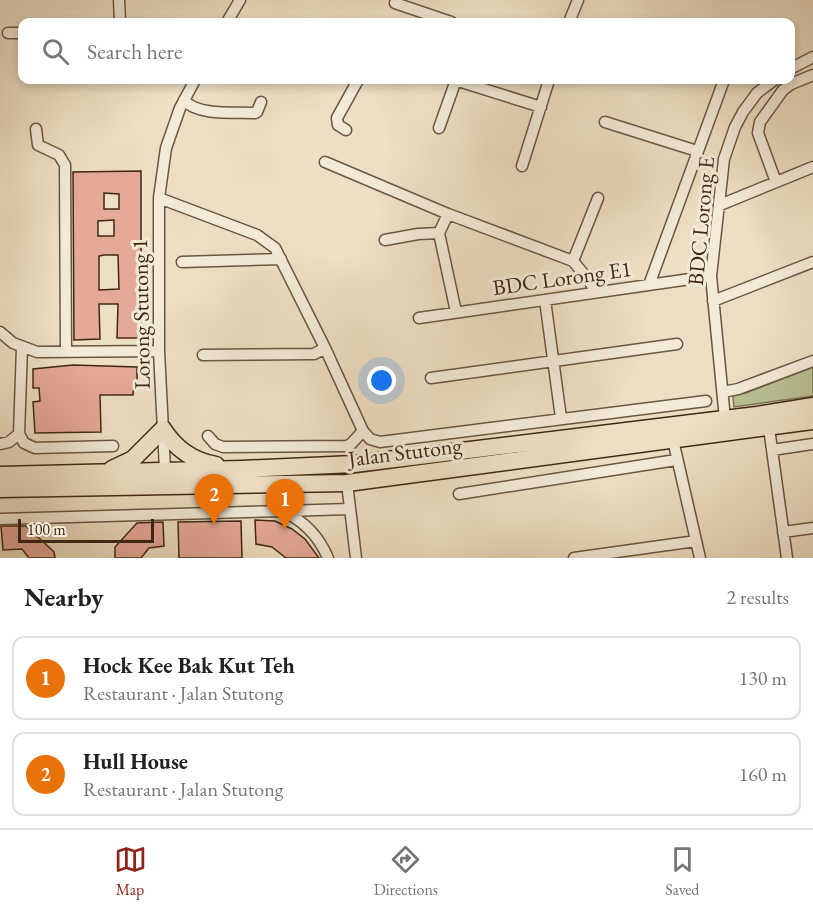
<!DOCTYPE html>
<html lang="en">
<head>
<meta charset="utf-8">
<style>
	body { margin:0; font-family:"EB Garamond",serif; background:#f6f6f6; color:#202124 }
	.scale { position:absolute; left:18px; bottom:15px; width:136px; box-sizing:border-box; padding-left:6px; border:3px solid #412814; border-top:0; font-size:16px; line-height:21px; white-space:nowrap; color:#412814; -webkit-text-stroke:4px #f3ead8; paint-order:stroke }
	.you { position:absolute; left:382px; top:381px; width:21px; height:21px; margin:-15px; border:4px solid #fff; border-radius:50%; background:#1a73e8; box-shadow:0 0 0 9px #1a73e833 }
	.badge { display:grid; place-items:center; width:39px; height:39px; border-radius:50%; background:#8f2418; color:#fff; font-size:20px; font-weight:700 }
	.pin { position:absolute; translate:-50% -50px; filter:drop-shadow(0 2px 3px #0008) }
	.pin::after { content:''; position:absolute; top:32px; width:21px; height:18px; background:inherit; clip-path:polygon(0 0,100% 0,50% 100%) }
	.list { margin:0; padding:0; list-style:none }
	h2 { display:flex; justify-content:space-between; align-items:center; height:78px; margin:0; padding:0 24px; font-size:26px }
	h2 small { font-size:20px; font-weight:400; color:#757577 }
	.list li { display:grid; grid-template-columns:39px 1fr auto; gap:18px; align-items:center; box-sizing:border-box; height:84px; margin:0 12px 12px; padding:0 12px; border:2px solid #e0e0e0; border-radius:12px }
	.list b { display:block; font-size:22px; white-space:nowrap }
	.list p { margin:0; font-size:20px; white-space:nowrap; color:#757577 }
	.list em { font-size:20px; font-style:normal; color:#757577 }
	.icon { flex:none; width:33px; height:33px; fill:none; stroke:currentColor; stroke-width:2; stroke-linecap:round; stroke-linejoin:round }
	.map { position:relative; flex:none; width:813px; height:558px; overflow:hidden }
	.search { position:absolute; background:#fff; box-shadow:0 3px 9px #0003; left:18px; right:18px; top:18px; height:66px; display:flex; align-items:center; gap:15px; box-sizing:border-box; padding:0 21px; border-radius:12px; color:#757577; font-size:22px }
	.sheet { height:270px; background:#fff }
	nav { display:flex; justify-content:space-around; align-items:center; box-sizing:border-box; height:84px; border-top:2px solid #e0e0e0; background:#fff; font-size:16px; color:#757577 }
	nav a { display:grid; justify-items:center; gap:3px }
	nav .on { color:#8f2418 }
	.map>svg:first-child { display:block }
	.green { fill:#b9c193; stroke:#7d7454; stroke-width:1.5 }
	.building { fill:#e6a897; stroke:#412814; stroke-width:1.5; fill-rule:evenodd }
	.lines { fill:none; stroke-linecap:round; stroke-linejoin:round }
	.street-casing { stroke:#6c5640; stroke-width:13 }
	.primary-casing { stroke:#412814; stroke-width:19 }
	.street { stroke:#f3ead8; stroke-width:10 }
	.primary { stroke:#eddfc3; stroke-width:16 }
	.labels { text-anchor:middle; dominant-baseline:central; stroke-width:6; stroke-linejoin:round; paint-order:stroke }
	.street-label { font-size:22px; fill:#412814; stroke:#f3ead8 }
</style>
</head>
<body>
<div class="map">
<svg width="813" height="558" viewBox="0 0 813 558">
	<rect width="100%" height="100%" fill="#eddfc3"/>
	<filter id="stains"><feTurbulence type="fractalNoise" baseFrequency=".00333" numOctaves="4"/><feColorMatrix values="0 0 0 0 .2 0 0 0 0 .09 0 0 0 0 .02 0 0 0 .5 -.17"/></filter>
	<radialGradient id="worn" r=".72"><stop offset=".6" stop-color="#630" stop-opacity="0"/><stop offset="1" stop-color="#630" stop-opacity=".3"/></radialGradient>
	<!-- green -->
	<path class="green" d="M813,367V396L734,407L733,396L746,393Z"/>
	<!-- building -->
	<path class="building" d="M141,171V338H117L118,304H99L100,339L74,340L73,172ZM104,193L119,194V209H104ZM114,220V236H98V221ZM104,255H118L119,289L99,290V256Z
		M73,365L137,367V384H134L133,395H100L101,432L35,433L33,402L40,401L39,388H33V369Z
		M255,520L275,521L292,529L305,539L319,558H286L272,547L256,544Z
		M241,521L242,558H179L178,522Z
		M163,522L164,546L149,548L141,558H115V547L137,523Z
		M1,526H26L54,552L55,558H29L22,549L3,550Z"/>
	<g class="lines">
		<!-- street casing -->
		<g class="street-casing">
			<path id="street" d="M119,0L120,22
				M395,3L451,22
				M227,22L240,0
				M569,22L578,0
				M8,33H22
				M790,69L813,57
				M455,80L541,107
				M184,100C197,116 235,112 255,113L257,112L261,102
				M605,122L697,151
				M439,128L456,80
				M36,129L38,145L59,155L65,165L66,352
				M346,130L338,125L337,118L358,80
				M325,162L448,214L573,261L590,282L595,292
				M522,166L549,80
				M776,182L758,133L760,122L783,90L791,84L813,75
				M159,198L257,235L275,248L325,348L363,431L370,439L380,442L706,401
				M720,205L813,167
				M448,214L439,233L456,312
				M385,240L418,234L439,233
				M573,261L598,198
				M182,262L281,259
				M649,285L724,80
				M545,300L561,418
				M713,301L813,262
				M419,318L711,276
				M0,332L13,343L37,352L159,351
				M203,355L314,354L325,348
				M431,378L677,344
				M723,392L738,389L813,361
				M725,419L711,276L724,159L735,127L743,112L757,93L774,80
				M769,428L787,558
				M19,434L22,347
				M208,436L215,444L223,447L347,446L351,444L363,431
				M673,440L700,558
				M0,444L9,442L19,434L24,443L35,448L113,446
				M772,450L813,444
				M165,470L159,351V198L166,148L180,108L195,80
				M347,483L356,558
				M459,494L676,460
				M284,511L350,509
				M0,519L282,511C303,520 319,537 328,558
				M783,532L813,528
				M574,558L696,541"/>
		</g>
		<!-- primary casing -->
		<g class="primary-casing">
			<path id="primary" d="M112,469L133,459L163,429C175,448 193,461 216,465
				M0,475L242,469L354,464L757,415L813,406
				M0,489L347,483L813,421"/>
		</g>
		<!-- street -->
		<use href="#street" class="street"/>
		<!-- primary -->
		<use href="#primary" class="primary"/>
	</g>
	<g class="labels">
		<!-- street labels -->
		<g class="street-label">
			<text transform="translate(701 221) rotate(-85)">BDC Lorong E</text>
			<text transform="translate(562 278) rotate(-8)">BDC Lorong E1</text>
			<text transform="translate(141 314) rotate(-91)">Lorong Stutong 1</text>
			<text transform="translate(405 452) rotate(-7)">Jalan Stutong</text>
		</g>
	</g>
	<rect width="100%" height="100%" filter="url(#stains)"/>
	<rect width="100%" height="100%" fill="url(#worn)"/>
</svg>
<div class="scale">100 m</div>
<div class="you"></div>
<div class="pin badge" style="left:285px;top:529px;background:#e8710a">1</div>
<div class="pin badge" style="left:214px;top:524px;background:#e8710a">2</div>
<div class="search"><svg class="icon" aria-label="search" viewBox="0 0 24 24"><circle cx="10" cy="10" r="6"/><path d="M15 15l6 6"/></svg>Search here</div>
</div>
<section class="sheet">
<h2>Nearby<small>2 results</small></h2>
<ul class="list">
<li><span class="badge" style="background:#e8710a">1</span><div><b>Hock Kee Bak Kut Teh</b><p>Restaurant · Jalan Stutong</p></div><em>130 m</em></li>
<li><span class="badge" style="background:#e8710a">2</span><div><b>Hull House</b><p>Restaurant · Jalan Stutong</p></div><em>160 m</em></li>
</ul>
</section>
<nav>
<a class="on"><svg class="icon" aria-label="map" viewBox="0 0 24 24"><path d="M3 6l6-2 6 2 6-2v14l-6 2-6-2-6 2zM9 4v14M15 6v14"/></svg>Map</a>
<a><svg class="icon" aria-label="directions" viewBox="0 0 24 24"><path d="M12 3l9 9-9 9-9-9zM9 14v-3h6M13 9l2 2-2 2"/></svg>Directions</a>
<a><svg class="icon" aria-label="saved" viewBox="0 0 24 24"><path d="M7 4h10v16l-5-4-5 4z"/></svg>Saved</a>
</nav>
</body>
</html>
